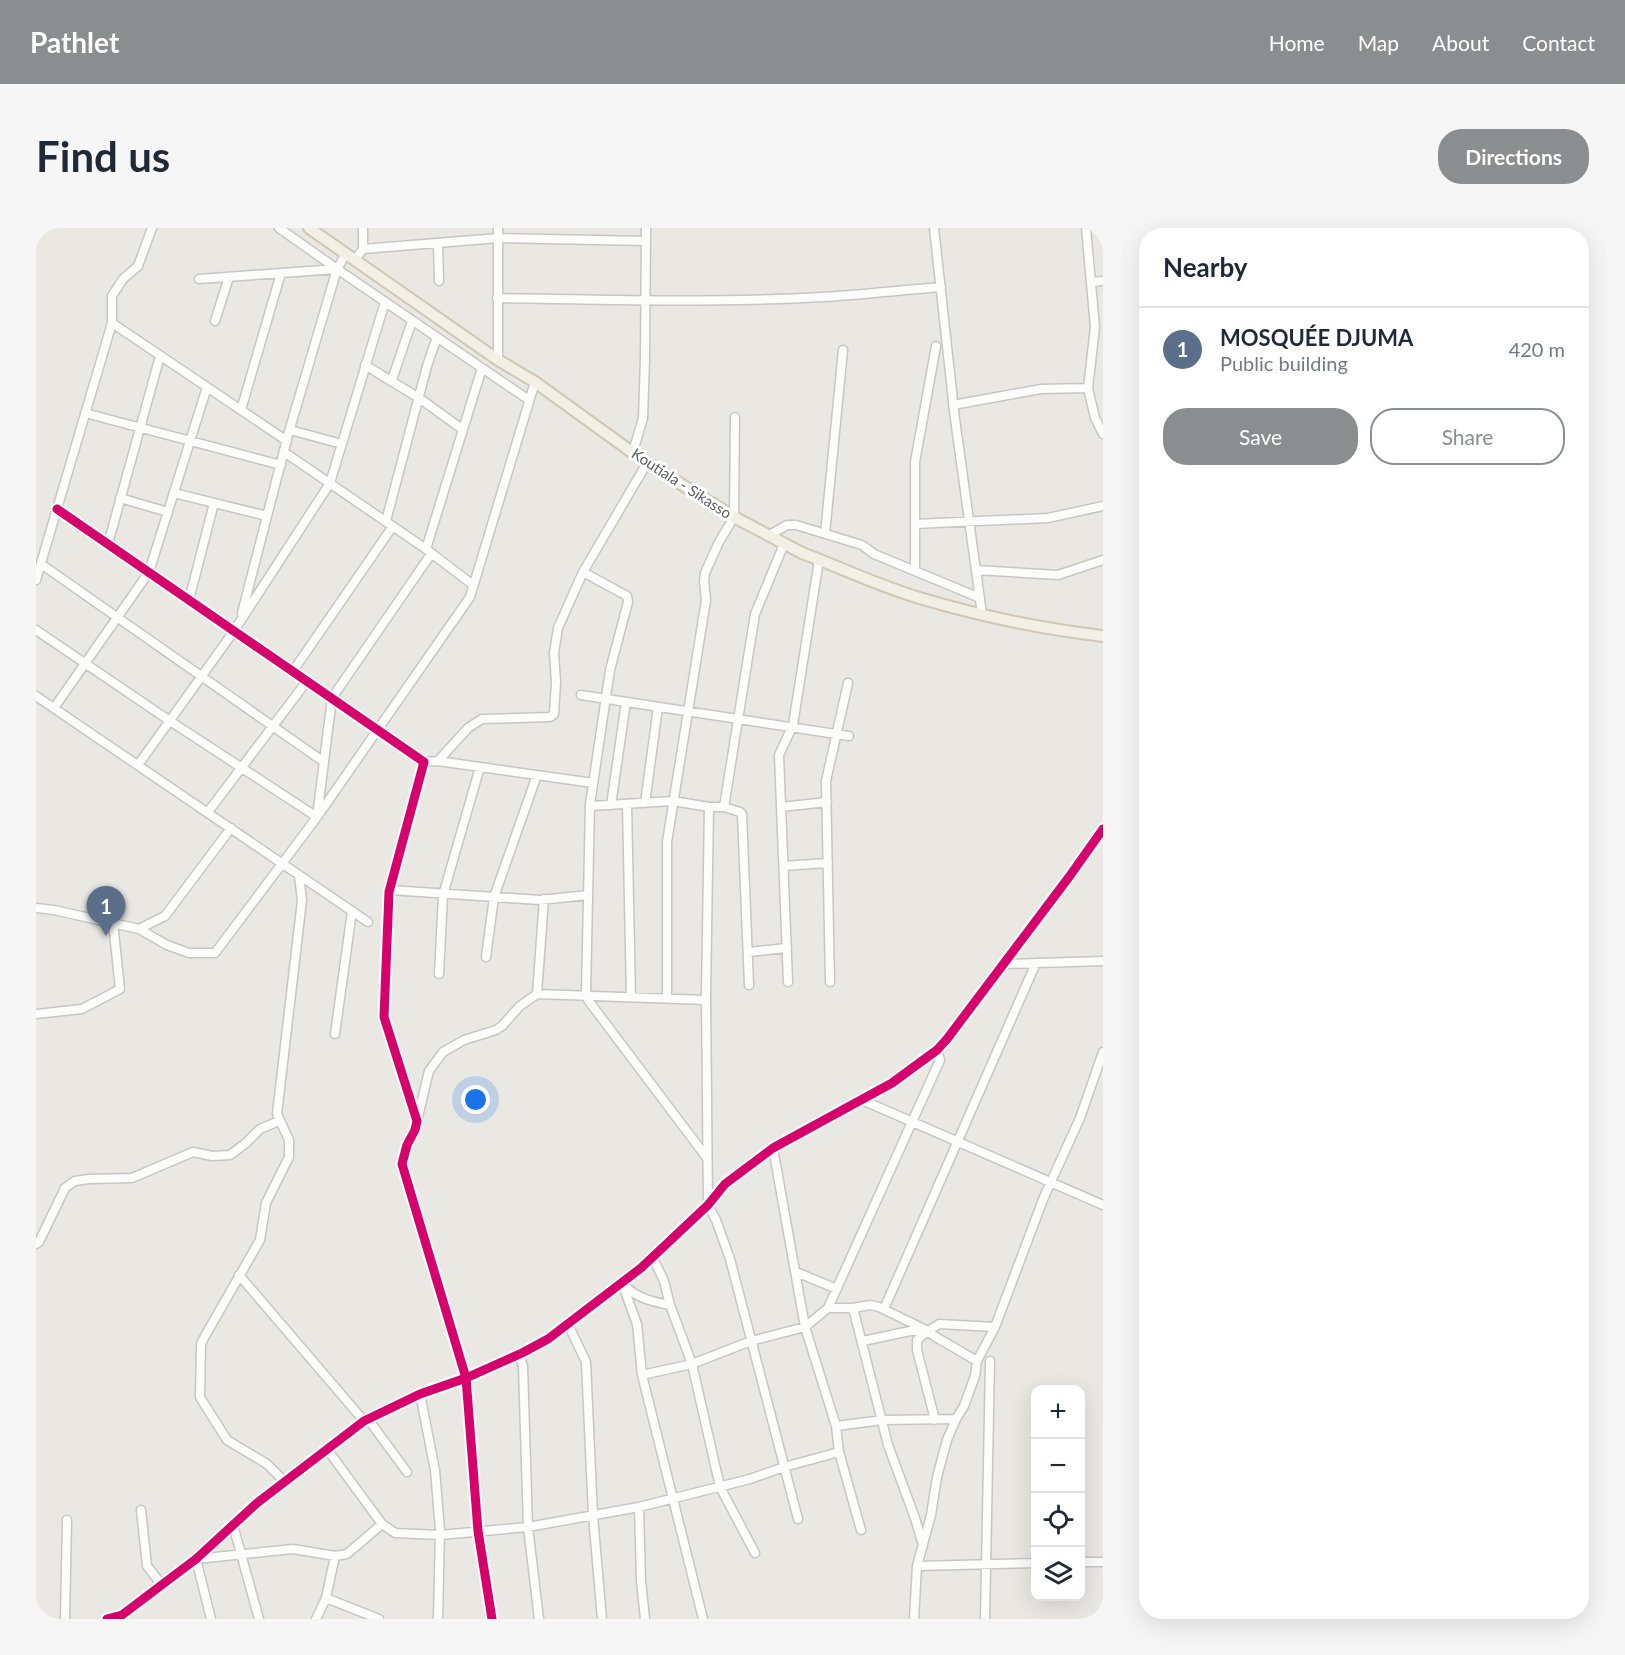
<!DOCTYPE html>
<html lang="en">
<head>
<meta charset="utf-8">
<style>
	body { margin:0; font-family:Lato,sans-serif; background:#f6f6f7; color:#1f2937 }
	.controls { position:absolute; right:18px; bottom:18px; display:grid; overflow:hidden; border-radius:12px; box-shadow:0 6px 24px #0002 }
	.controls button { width:54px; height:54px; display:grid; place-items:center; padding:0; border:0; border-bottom:2px solid #e0e1e3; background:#fff; color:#1f2937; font:30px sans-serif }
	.you { position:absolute; left:440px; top:872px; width:21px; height:21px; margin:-15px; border:4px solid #fff; border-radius:50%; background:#1a73e8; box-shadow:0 0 0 9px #1a73e833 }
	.badge { display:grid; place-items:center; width:39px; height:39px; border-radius:50%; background:#8b8e8e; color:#fff; font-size:20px; font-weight:700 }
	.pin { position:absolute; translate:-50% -50px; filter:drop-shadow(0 2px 3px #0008) }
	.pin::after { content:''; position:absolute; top:32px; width:21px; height:18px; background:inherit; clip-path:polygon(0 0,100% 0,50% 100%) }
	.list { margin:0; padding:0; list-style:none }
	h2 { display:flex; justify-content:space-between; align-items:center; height:78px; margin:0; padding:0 24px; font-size:26px }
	h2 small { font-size:20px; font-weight:400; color:#747a83 }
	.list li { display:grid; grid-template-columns:39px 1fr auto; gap:18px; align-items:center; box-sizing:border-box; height:84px; padding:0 24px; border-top:2px solid #e0e1e3 }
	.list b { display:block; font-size:22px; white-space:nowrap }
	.list p { margin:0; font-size:20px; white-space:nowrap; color:#747a83 }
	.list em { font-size:20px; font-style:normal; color:#747a83 }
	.actions { display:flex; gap:12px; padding:18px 24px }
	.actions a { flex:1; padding:14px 0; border:2px solid #8b8e8e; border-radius:24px; text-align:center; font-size:21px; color:#8b8e8e }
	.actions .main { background:#8b8e8e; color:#fff }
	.icon { flex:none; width:33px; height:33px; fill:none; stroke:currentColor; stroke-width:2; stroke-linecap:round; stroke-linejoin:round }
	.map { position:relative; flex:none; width:1067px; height:1391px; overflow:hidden; border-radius:24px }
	header { display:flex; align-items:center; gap:36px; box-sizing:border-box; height:84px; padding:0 30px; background:#8b8e8e; color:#fff }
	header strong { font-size:28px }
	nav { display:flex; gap:33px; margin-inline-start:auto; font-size:21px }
	.intro { display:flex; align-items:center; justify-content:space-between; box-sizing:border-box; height:144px; padding:0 36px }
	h1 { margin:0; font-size:42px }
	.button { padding:15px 27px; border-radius:24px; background:#8b8e8e; color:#fff; font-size:21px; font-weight:700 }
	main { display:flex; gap:36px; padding:0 36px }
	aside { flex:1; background:#fff; border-radius:24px; box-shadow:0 6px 24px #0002 }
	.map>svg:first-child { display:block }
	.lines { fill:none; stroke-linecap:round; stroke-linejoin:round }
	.minor-casing { stroke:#c6c6c5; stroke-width:11 }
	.major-casing { stroke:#d0c8b2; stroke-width:14 }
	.minor { stroke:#fcfcfb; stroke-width:8 }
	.major { stroke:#f1efe6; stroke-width:10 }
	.cycleway-casing { stroke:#fff; stroke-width:13 }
	.cycleway { stroke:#d6006c; stroke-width:9 }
	.labels { text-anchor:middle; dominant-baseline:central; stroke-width:6; stroke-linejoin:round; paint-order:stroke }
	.street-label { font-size:15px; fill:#595d61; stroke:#fff }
</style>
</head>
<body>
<header>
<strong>Pathlet</strong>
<nav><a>Home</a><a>Map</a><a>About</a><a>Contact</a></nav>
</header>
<div class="intro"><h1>Find us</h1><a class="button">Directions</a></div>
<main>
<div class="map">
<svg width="1067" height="1391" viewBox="0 0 1067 1391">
	<rect width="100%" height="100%" fill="#e9e8e3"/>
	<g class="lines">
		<!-- minor casing -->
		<g class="minor-casing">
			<path id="minor" d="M243,0L301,41L493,172
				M898,0L919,191L946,386
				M1050,0L1059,99L1052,160L1059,190L1067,206
				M402,15L403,53
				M327,21V0
				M319,32L327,21L462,10L610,13
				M163,51L301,41
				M1056,54L1067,53
				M461,70C569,72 678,75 786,69C826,67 865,62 905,59
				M179,93L193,49
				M76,95L251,213
				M462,132V0
				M329,137L383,170L426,201
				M356,152L376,93
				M917,177L1005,161L1052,160
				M205,182L245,45
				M49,185L245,237
				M254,202L306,216
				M248,224L390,321L437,357
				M597,224L607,190L609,131L610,0
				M138,265L231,288
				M84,270L132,284
				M21,281L388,534L353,664L348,789L381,893L379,902L371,917L366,936L430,1150L442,1303L456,1391
				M350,293L391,138L401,109
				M879,296L1012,290L1067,278
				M789,306L807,122
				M732,308L751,297H760L826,317L838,326L944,370
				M72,316L124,128
				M390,321L446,140
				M5,336L288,534
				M940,342L1022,347L1067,332
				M879,343V234L900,118
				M547,344L591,368L592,374L574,442L554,576L550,765L552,772L671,930
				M0,352L76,95V68L87,51L102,38L116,0
				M153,372L178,275
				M206,385L252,207L301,41L310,26
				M0,402L134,493L281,589L296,470L395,326
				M257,443L357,298
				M545,467L813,508
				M0,468L332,694
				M18,480L113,344L171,159
				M402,533L432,500L446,491L514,489L518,486L520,454L518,425L522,400L547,344L611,235
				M388,534L402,533L557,555
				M102,537L198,403L294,255L349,74
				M609,575L622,479
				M591,576L595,769
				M575,577L590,474
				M554,578L637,573L673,579H688L704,584L706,586L713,757
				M673,579L670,767L672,977L680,992L694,1031L762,1291
				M688,579L719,386L748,316
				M745,579L791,574
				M172,584L271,453
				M747,638L792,635
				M354,662L504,672L552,667
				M0,680L18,682L103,701L131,717L153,725H179L281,589L434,369L499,154
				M103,701L129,688L195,600
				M712,724L751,720
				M450,729L458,669L501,547
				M968,736L1067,733
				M403,746L407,667L444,539
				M752,754L743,527L757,497L783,332
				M794,754L790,553L812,455
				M501,766L508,671
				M631,770V614L670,372L668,353L669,345L683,314L698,289L699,189
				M0,786L46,781L84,761L77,695
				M299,806L316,683
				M826,872L1067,977
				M381,893L393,843L407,824L428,812L460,802L466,798L484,778L501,766L670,772
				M737,920L769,1099L800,1198L803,1224L825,1302
				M0,1016L3,1014L29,960L39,953L53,951L96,950L157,924L176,928L194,927L210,915L224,901L243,893
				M617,1030L628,1053L634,1077L656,1136L684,1259L719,1325
				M760,1044L801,1061
				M203,1047L328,1193
				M586,1055L601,1096L606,1147L667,1391
				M589,1058C601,1070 617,1074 634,1077
				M792,1080L904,832L901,822
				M817,1080L852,1217L879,1290L886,1314
				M848,1081L1000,735
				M532,1096L550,1134L557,1288L566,1391
				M892,1103L881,1112V1122L899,1192
				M827,1113L874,1103H892L903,1096L959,1099
				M483,1127L487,1138L492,1299L503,1391
				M606,1147L656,1136L715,1113L769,1099L792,1080H817L834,1077L843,1079L892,1103L898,1108L941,1133
				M384,1166L399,1242L404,1302L402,1391
				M332,1191L371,1244
				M800,1198L847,1192L920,1191
				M291,1221L346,1296
				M249,1254L231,1236L191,1212L167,1174L164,1169L165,1116L169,1108L224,1012L230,975L253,929V912L241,886L266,672L263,648
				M603,1279L605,1353L609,1391
				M105,1282L111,1338L126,1357
				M197,1297L223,1391
				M1044,1334H1067
				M881,1338L999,1335
				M290,1370L343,1391
				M29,1391L31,1292
				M71,1391L86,1387L160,1331L221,1275L328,1193L384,1166L430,1150L486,1125L512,1111L605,1040L672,977L689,956L737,920L856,855L901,822L911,811L1033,649L1067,601
				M175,1391L160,1331L257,1321L299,1328L311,1326L346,1296L359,1305L404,1307L492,1299L603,1279L714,1251L748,1239L803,1224
				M280,1391L290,1370L299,1328
				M878,1391L881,1338L895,1287L901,1249L911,1212L920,1191L928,1178L939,1148L941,1133L959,1099L1008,969L1044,890L1067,824
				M949,1391L954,1133"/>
		</g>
		<!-- major casing -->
		<g class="major-casing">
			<path id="major" d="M273,0L462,132L499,154L611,235L698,289L766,325C806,340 845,359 887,371C945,388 1006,401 1067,408"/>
		</g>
		<!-- minor -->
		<use href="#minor" class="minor"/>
		<!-- major -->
		<use href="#major" class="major"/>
		<!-- cycleway casing -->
		<g class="cycleway-casing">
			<path id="cycleway" d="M21,281L388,534L353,664L348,789L381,893L379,902L371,917L366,936L430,1150L442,1303L456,1391
				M71,1391L86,1387L160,1331L221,1275L328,1193L384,1166L430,1150L486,1125L512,1111L605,1040L672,977L689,956L737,920L856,855L901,822L911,811L1033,649L1067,601"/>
		</g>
		<!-- cycleway -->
		<use href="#cycleway" class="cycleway"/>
	</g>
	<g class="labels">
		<!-- street labels -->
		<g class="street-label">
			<text transform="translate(646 255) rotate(33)">Koutiala - Sikasso</text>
		</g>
	</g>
</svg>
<div class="controls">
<button>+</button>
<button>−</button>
<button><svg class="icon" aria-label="locate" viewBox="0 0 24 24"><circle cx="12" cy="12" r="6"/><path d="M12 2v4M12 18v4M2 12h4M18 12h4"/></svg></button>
<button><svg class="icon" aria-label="layers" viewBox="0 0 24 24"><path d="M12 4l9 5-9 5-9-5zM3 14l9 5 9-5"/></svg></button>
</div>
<div class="you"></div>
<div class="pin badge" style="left:70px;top:708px;background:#5c6f8a">1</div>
</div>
<aside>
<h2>Nearby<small></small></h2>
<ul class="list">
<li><span class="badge" style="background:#5c6f8a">1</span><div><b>MOSQUÉE DJUMA</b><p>Public building</p></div><em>420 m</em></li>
</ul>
<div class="actions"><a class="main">Save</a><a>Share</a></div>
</aside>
</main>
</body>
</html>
